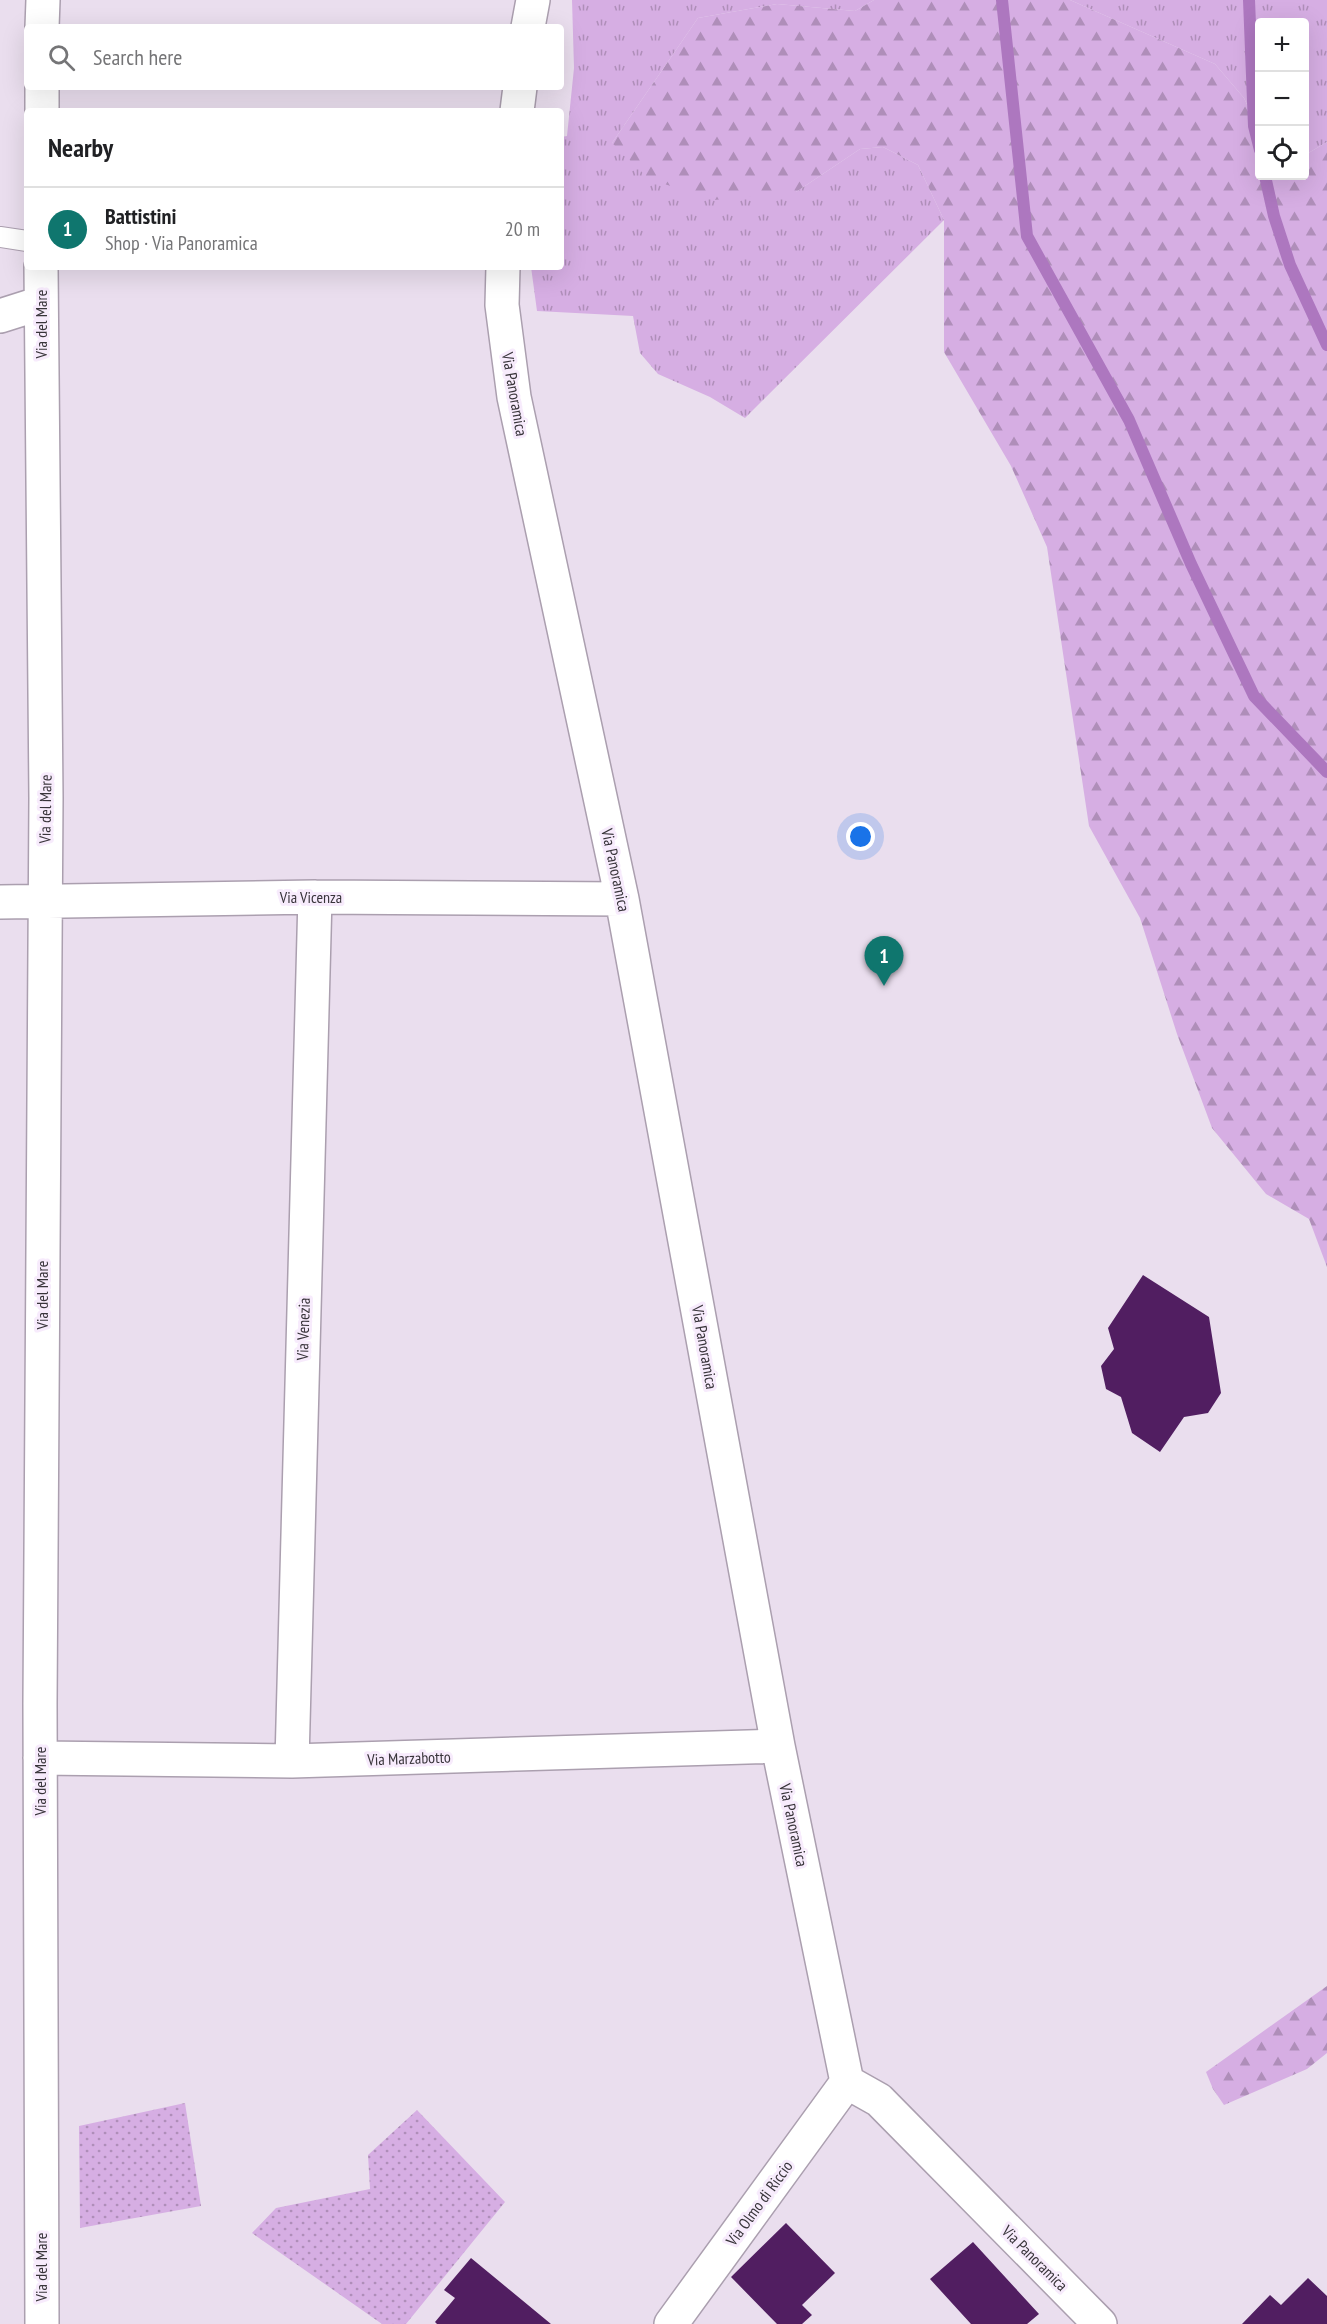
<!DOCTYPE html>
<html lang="en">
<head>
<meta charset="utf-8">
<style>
	body { margin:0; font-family:"PT Sans Narrow",sans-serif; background:#f2f2f2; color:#202124 }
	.controls { position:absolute; right:18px; top:18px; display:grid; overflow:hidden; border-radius:6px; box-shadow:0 6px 24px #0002 }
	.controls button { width:54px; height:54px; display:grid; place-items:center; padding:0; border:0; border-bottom:2px solid #e0e0e0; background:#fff; color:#202124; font:30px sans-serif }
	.you { position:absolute; left:861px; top:837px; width:21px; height:21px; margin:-15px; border:4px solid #fff; border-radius:50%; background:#1a73e8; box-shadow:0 0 0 9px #1a73e833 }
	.badge { display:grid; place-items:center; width:39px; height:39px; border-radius:50%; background:#0f766e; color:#fff; font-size:20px; font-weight:700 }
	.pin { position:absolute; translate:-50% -50px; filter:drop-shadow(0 2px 3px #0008) }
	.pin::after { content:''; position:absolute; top:32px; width:21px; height:18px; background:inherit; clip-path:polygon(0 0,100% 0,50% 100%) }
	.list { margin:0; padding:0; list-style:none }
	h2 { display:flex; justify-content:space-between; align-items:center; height:78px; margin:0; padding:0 24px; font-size:26px }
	h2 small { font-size:20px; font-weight:400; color:#757577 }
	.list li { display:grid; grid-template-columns:39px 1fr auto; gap:18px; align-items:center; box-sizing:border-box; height:84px; padding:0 24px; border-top:2px solid #e0e0e0 }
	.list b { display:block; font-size:22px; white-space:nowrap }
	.list p { margin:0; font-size:20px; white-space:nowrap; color:#757577 }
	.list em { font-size:20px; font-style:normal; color:#757577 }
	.icon { flex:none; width:33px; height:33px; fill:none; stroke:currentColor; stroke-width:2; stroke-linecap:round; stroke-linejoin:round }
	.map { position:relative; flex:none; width:1327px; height:2324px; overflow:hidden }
	.search { position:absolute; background:#fff; box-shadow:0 6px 24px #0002; left:24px; top:24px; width:540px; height:66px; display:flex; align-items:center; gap:15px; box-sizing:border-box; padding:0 21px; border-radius:6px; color:#757577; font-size:22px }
	.panel { position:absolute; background:#fff; box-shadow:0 6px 24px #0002; left:24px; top:108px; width:540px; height:162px; border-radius:6px }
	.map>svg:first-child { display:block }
	.grass { fill:url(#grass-tufts) }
	.forest { fill:url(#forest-firs) }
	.garden { fill:url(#garden-dots) }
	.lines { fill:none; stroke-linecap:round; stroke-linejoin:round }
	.stream { stroke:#ad77bf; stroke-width:12 }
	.building { fill:#511e61 }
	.service-casing { stroke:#ab9faf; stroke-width:22 }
	.minor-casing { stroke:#ab9faf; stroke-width:36 }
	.service { stroke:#fff; stroke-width:20 }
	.minor { stroke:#fff; stroke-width:33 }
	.labels { text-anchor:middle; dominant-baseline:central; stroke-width:6; stroke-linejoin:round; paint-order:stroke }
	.street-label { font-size:16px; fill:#38343a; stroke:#f7ebfc }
</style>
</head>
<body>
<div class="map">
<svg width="1327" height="2324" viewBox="0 0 1327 2324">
	<defs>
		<pattern id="grass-tufts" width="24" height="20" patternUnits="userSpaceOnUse" patternTransform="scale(1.5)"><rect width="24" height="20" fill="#d6aee3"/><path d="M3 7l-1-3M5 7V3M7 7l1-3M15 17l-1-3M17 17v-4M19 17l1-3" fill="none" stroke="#af8eb9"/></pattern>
		<pattern id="forest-firs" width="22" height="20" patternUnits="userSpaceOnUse" patternTransform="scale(1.5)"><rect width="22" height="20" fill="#d6aee3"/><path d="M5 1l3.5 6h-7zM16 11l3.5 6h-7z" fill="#af8eb9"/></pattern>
		<pattern id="garden-dots" width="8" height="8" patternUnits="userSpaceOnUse" patternTransform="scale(1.5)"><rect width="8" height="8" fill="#d6aee3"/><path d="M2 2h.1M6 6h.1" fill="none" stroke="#af8eb9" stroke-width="1.8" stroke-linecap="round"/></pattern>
	</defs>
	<rect width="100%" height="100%" fill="#eadeee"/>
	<!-- grass -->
	<path class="grass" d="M572,0H874L855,11L777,4L698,18L612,143L796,192L860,149L883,147L918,165L944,220L745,418L710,397L658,374L640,353L633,316L537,311L531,267H561V137L567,136L574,68Z
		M1070,0H1327V142L1305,155L1304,22H1260L1259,131L1244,98L1215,64Z"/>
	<!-- forest -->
	<path class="forest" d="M874,0H1070L1215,64L1244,98L1259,131L1260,176H1304L1305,155L1327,142V1267L1309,1219L1266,1194L1212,1128L1177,1034L1140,918L1089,826L1047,547L1011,466L944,352V220L918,165L883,147L860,149L796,192L714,200L649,179L612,143L698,18L777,4L855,11Z
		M1327,1986V2053L1307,2069L1224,2105L1213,2089L1206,2072Z"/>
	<!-- garden -->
	<path class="garden" d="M185,2103L201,2206L80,2228L79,2126Z
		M417,2110L505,2202L406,2324H382L252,2233L276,2208L370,2189L368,2155Z"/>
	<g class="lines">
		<!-- stream -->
		<path class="stream" d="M1002,0L1027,236L1129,420L1191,564L1254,696L1327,772
			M1249,0L1254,126L1260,150
			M1265,176L1274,216L1290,265L1327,345"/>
	</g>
	<!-- building -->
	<path class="building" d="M1143,1275L1209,1317L1221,1393L1208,1413L1184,1417L1160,1452L1132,1433L1121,1397L1106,1389L1101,1366L1114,1349L1108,1328Z
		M786,2223L835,2273L802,2305L812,2315L802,2324H777L731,2277Z
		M973,2242L1039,2314L1027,2324H971L930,2279Z
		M471,2258L551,2324H437L435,2322L455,2298L444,2290Z
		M1308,2278L1327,2296V2324H1242L1270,2295L1281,2305Z"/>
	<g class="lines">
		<!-- service casing -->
		<g class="service-casing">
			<path id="service" d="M0,237L27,241"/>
		</g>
		<!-- minor casing -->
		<g class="minor-casing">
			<path id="minor" d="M42,27L43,0
				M528,27L533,0
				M42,111V87
				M517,111L520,87
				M41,267L46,798L40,1704L42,2324
				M503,267L502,305L514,397L622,899L778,1746L847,2082L879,2100L1100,2324
				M0,316L41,303
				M0,902L315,897L622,899
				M40,1758L292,1761L778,1746
				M292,1761L315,897
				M671,2324L847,2082"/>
		</g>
		<!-- service -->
		<use href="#service" class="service"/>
		<!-- minor -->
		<use href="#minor" class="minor"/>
	</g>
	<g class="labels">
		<!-- street labels -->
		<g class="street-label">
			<text transform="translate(41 324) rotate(-90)">Via del Mare</text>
			<text transform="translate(515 394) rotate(80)">Via Panoramica</text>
			<text transform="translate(45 809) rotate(-89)">Via del Mare</text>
			<text transform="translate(616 870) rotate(78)">Via Panoramica</text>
			<text x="311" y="897">Via Vicenza</text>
			<text transform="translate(42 1295) rotate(-90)">Via del Mare</text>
			<text transform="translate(303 1329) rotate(-88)">Via Venezia</text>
			<text transform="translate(705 1347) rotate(80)">Via Panoramica</text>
			<text transform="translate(409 1758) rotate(-2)">Via Marzabotto</text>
			<text transform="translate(40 1781) rotate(-90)">Via del Mare</text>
			<text transform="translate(794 1825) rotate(78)">Via Panoramica</text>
			<text transform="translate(759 2203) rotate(-54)">Via Olmo di Riccio</text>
			<text transform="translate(1035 2258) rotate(45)">Via Panoramica</text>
			<text transform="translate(41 2267) rotate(-90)">Via del Mare</text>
		</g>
	</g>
</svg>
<div class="controls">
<button>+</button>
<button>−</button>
<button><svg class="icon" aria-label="locate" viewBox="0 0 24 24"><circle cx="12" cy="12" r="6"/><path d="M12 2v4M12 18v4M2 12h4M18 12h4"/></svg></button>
</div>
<div class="you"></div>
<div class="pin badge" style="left:884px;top:986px">1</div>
<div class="search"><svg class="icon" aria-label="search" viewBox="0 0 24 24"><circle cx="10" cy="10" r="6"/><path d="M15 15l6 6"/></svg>Search here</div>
<section class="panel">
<h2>Nearby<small></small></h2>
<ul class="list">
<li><span class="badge">1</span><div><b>Battistini</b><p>Shop · Via Panoramica</p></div><em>20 m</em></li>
</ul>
</section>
</div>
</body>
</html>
